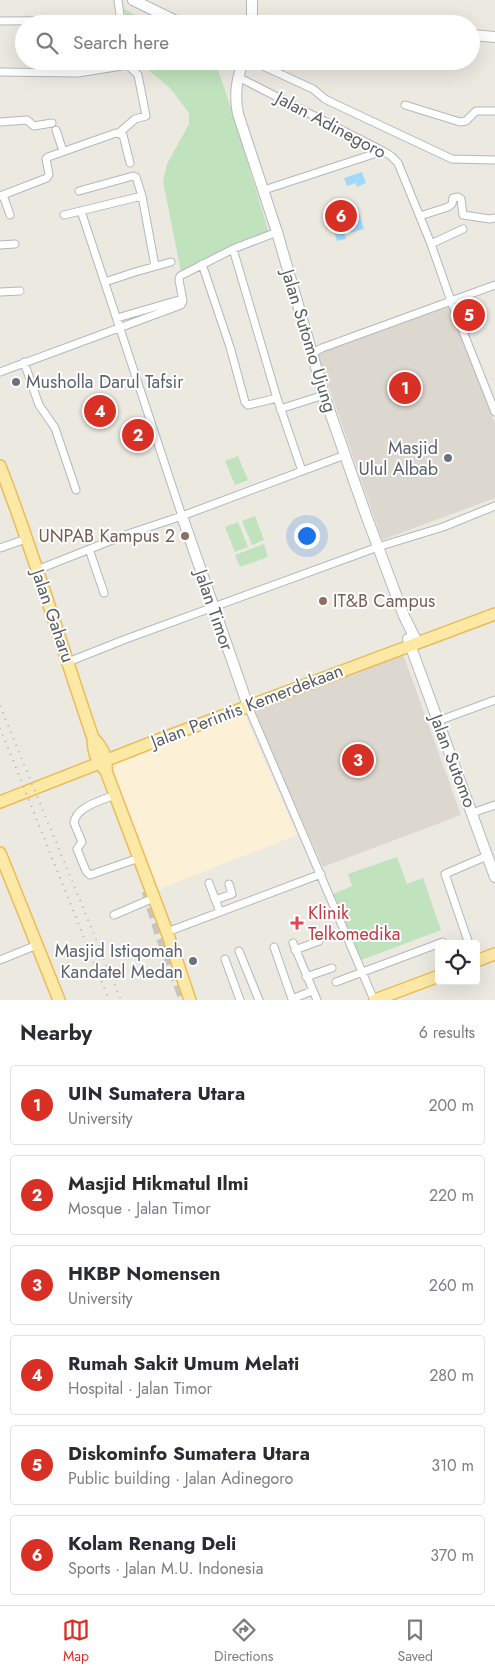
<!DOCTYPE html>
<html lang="en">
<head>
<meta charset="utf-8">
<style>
	body { margin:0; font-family:Jost,sans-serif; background:#f2f2f3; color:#2b2b33 }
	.controls { position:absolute; right:15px; bottom:15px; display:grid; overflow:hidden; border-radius:5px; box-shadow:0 5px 20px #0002 }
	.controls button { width:45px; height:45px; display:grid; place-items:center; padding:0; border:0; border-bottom:1px solid #e1e1e2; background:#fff; color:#2b2b33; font:25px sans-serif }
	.you { position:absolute; left:306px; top:535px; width:18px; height:18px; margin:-12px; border:4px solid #fff; border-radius:50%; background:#1a73e8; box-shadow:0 0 0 8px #1a73e833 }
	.badge { display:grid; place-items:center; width:32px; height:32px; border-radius:50%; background:#d93025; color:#fff; font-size:16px; font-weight:700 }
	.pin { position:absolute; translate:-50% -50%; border:2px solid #fff; box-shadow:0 1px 5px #0006 }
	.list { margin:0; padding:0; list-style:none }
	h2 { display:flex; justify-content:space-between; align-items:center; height:65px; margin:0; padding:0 20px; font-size:21px }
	h2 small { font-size:16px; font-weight:400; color:#7c7c81 }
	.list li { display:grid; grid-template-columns:32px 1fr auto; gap:15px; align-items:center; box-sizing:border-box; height:80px; margin:0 10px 10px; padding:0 10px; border:1px solid #e1e1e2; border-radius:5px }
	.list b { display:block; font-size:19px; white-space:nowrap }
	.list p { margin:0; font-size:16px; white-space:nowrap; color:#7c7c81 }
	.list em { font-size:16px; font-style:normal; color:#7c7c81 }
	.icon { flex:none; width:28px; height:28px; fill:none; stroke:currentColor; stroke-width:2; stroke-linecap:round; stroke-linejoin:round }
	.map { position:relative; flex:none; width:495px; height:1000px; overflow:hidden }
	.search { position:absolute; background:#fff; box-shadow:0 5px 20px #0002; left:15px; right:15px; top:15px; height:55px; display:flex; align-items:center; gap:12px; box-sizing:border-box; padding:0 18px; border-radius:28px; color:#7c7c81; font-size:19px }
	.sheet { height:605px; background:#fff }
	nav { display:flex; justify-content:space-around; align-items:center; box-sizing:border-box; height:70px; border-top:1px solid #e1e1e2; background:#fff; font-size:14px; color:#7c7c81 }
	nav a { display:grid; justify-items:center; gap:2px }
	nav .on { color:#d93025 }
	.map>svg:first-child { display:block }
	.commercial { fill:#fcf1d6 }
	.education { fill:#dcd8cf }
	.green { fill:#c0e3be }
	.water { fill:#a1d9fc }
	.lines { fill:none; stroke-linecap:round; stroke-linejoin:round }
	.primary-tunnel { stroke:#c7c6c1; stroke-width:11; stroke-dasharray:11 5.5; stroke-linecap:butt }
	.street-casing { stroke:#b4b7bb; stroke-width:9 }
	.secondary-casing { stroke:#b5b8bd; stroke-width:12 }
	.primary-casing { stroke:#ecbb5a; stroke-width:14 }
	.street { stroke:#fff; stroke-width:7 }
	.secondary { stroke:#fff; stroke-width:10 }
	.primary { stroke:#fce9a6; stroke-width:11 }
	.rail { stroke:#b0b1b1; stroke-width:2; stroke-dasharray:1 6; stroke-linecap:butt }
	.worship-dot { fill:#6b7280; stroke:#fff; stroke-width:2 }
	.education-dot { fill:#8d6e63; stroke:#fff; stroke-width:2 }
	.health-dot { fill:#e0444e; stroke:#fff; stroke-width:2 }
	.labels { text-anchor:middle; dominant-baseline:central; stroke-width:4; stroke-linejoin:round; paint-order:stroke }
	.street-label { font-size:18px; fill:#595d61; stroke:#fff }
	.worship-label { font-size:18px; fill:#5b616d; stroke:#fff; text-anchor:end }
	.education-label { font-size:18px; fill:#785e54; stroke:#fff; text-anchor:end }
	.health-label { font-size:18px; fill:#be3a42; stroke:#fff; text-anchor:start }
</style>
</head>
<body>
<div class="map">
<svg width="495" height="1000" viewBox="0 0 495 1000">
	<rect width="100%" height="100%" fill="#ece9e1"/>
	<!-- commercial -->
	<path class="commercial" d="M242,709L297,835L152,892L106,761Z"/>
	<!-- education -->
	<path class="education" d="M449,305L495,424V498L382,540L317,353Z
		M403,654L461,815L323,867L250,706Z"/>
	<!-- green -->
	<path class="green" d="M124,9L152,24H126Z
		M137,61H215L234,117L269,233L181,272L163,181L167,164L189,124V113L170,88Z
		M238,456L248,480L235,485L225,461Z
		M255,516L264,540L252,545L242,521Z
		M238,522L248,547L235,552L225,527Z
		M264,544L268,557L240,567L235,555Z
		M397,857L407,884L423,878L441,930L359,961L333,894L352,886L348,874Z"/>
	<!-- water -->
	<path class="water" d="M362,172L366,183L357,187L356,183L347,186L344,178Z
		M357,207L364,229L351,233L348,222L340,225L337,214Z
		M343,228L346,239L337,241L334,231Z"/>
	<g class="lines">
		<!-- primary-tunnel -->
		<path class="primary-tunnel" d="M147,891L160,934L183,996"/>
		<!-- street casing -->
		<g class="street-casing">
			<path id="street" d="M118,0L121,23
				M0,21L120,20
				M252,61L313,89L325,99L333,103L452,159L495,160
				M413,61L455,64
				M0,72L78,73L128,65
				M238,77L383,151L391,156L398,163L431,244L451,301L495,412
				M405,105L460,122L466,121L476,111H495
				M0,122L27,120L34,126L52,123
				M56,130L63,151
				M119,133L135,119L146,116L138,75L128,65
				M264,190L383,151
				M79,191L133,176L136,177L142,196L155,266
				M3,195L10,215
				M0,196L47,178L49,174L46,159L48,157L116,133L123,135L130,163
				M81,211L182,516
				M64,215L142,196
				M420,216L448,207L452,204L453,198L458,197L461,199L463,215L490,219L495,218
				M431,244L463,229
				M0,245L15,244
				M233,249L277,398L302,471
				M202,264L230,347L245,402L248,405L277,398
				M105,282L135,272L171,262
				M0,292L20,291
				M117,318L179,300
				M312,353L322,348L495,285
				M24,362L39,405L55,428L76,490
				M0,372L181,305L183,301L179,280L180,276L233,249L277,232
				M280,409L324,395
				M0,548L26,539
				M89,549L104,593
				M37,570L125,535L182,516L345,455
				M68,662L126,639L378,547L443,527L495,506
				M248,706L374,1000
				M438,721L495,700
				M114,795C102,801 76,806 74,823L82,842L77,849L86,871L90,875L139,858
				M472,813L495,805
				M209,883L220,912
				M215,900L232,894L229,884
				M114,915L149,900
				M167,932L321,874
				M293,943L317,1000
				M469,944L445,874L487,856
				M274,947L292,999L312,991
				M295,950L319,941
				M239,951L259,1000
				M225,959L240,1000
				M0,960L37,945
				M306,977L332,968
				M336,982L443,942"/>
		</g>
		<!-- secondary casing -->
		<g class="secondary-casing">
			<path id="secondary" d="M133,0L176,21L184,23L217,24
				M252,24V0
				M471,35L495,37
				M243,61C237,80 234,94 238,114L277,232L324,395L366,515L404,616L417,642
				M182,516L248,706
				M408,639L495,877"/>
		</g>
		<!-- primary casing -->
		<g class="primary-casing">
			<path id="primary" d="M0,466C35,556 62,648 93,738C93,751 96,762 106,771
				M95,740C104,749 107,758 106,771L167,932L190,1000
				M0,802L158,740L495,614
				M0,853L59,1000
				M476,961L495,954
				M375,1000L439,976"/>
		</g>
		<!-- street -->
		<use href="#street" class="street"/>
		<!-- secondary -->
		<use href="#secondary" class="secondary"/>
		<!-- primary -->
		<use href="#primary" class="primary"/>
		<!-- rail -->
		<path class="rail" d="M0,706L121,1000
			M0,728L109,1000"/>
	</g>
	<!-- markers -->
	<g class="worship-dot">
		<circle cx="16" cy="382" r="5"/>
		<circle cx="448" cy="458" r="5"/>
		<circle cx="193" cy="961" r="5"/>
	</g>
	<g class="education-dot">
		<circle cx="185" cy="536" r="5"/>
		<circle cx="323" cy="601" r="5"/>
	</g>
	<path class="health-dot" d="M294.5 915.5h5v5h5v5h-5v5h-5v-5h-5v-5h5z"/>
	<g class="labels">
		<!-- street labels -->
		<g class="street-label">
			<text transform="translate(331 125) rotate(28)">Jalan Adinegoro</text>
			<text transform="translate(309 341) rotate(73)">Jalan Sutomo Ujung</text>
			<text transform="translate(214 610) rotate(71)">Jalan Timor</text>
			<text transform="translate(53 616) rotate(71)">Jalan Gaharu</text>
			<text transform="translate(247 706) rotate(-21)">Jalan Perintis Kemerdekaan</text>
			<text transform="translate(453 761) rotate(69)">Jalan Sutomo</text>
		</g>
		<!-- worship labels -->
		<g class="worship-label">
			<text x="26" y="382" text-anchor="start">Musholla Darul Tafsir</text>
			<text x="438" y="448">Masjid<tspan x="438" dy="21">Ulul Albab</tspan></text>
			<text x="183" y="951">Masjid Istiqomah<tspan x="183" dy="21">Kandatel Medan</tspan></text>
		</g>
		<!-- education labels -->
		<g class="education-label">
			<text x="175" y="536">UNPAB Kampus 2</text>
			<text x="333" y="601" text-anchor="start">IT&amp;B Campus</text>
		</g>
		<!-- health labels -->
		<g class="health-label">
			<text x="308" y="913">Klinik<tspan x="308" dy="21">Telkomedika</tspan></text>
		</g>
	</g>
</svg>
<div class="controls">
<button><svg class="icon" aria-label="locate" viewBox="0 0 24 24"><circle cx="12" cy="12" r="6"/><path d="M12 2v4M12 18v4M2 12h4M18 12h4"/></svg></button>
</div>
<div class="you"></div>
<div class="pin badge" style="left:405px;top:388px">1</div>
<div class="pin badge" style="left:138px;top:435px">2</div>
<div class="pin badge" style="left:358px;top:760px">3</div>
<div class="pin badge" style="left:100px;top:411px">4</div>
<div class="pin badge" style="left:469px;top:315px">5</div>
<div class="pin badge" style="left:341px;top:216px">6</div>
<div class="search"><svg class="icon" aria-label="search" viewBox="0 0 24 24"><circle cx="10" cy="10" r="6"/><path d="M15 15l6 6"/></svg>Search here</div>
</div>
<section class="sheet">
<h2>Nearby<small>6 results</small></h2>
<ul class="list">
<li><span class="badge">1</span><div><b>UIN Sumatera Utara</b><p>University</p></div><em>200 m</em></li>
<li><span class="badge">2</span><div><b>Masjid Hikmatul Ilmi</b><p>Mosque · Jalan Timor</p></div><em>220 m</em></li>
<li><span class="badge">3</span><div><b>HKBP Nomensen</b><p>University</p></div><em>260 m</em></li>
<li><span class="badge">4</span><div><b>Rumah Sakit Umum Melati</b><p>Hospital · Jalan Timor</p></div><em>280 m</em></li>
<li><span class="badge">5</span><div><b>Diskominfo Sumatera Utara</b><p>Public building · Jalan Adinegoro</p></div><em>310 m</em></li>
<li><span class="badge">6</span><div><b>Kolam Renang Deli</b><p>Sports · Jalan M.U. Indonesia</p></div><em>370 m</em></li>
</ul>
</section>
<nav>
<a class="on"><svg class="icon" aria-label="map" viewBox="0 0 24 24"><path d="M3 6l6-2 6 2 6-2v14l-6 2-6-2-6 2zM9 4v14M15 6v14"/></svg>Map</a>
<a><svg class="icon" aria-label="directions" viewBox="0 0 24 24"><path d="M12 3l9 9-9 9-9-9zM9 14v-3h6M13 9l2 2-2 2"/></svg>Directions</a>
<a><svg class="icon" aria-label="saved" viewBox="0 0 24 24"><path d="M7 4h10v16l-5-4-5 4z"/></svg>Saved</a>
</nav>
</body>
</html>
